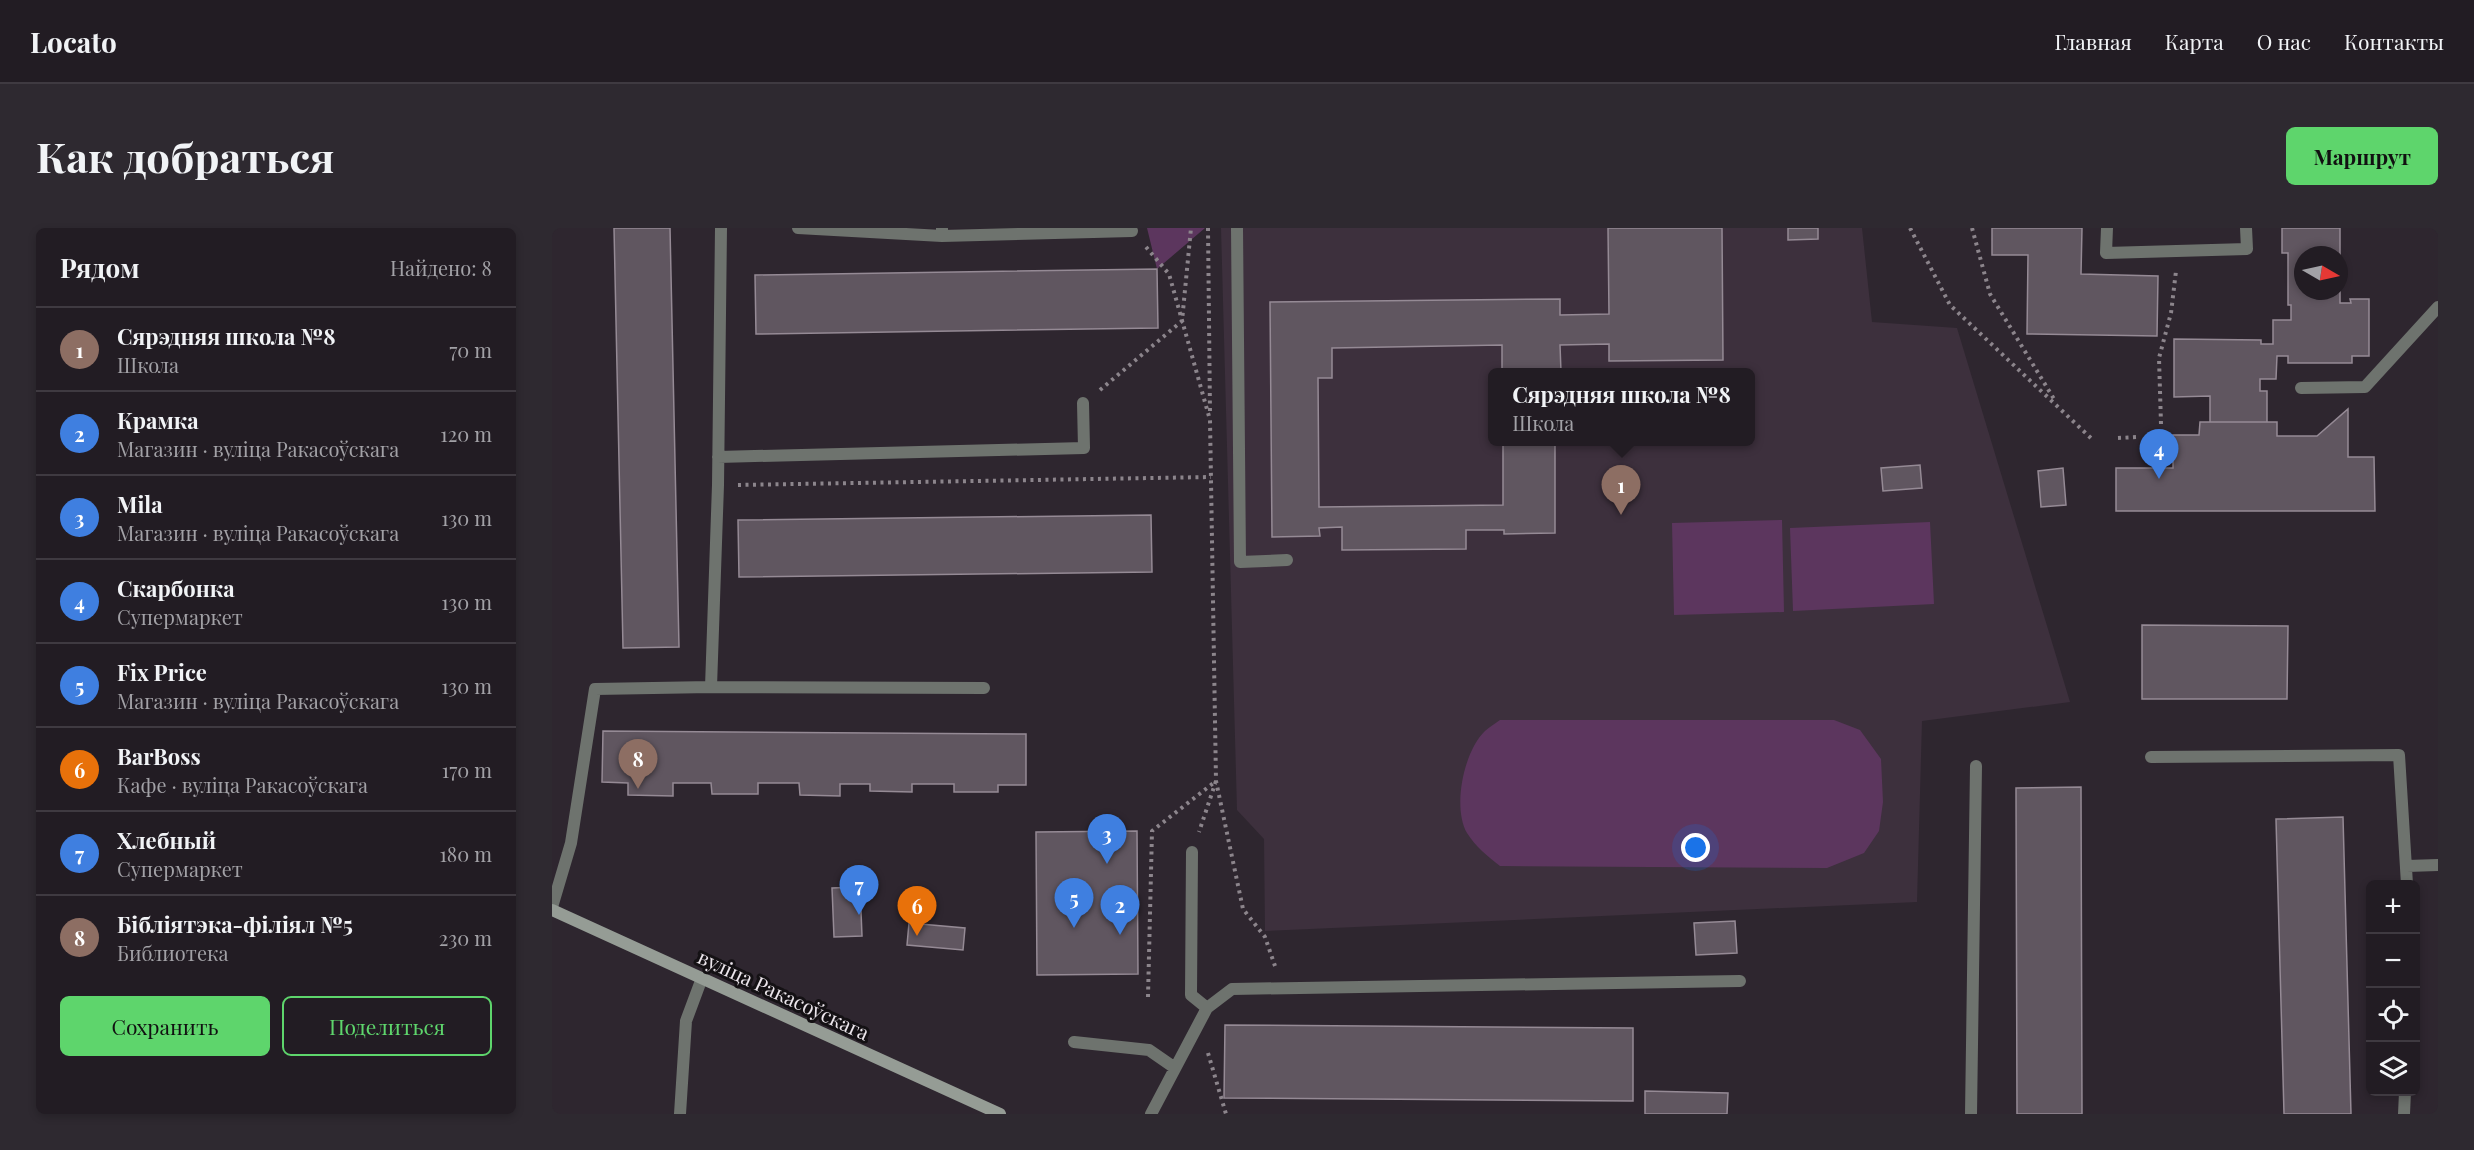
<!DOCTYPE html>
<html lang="ru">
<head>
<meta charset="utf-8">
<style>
	body { margin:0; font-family:"Playfair Display",serif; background:#2e2930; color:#f1f3f6 }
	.controls { position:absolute; right:18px; bottom:18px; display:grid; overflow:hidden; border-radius:9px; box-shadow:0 3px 9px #0003 }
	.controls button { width:54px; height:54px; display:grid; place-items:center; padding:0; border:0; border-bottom:2px solid #3f3a41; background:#221c23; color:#f1f3f6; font:30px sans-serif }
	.compass { position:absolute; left:1742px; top:18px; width:54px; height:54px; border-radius:50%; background:#221c23; box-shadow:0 3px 9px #0003; rotate:99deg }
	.you { position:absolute; left:1144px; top:620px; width:21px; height:21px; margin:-15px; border:4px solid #fff; border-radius:50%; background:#1a73e8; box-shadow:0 0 0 9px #1a73e833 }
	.badge { display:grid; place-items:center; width:39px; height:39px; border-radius:50%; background:#5ed56c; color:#fff; font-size:20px; font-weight:700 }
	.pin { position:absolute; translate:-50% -50px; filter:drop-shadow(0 2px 3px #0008) }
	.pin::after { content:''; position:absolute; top:32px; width:21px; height:18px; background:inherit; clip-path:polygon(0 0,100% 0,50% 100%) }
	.popup { position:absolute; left:936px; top:140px; width:267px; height:78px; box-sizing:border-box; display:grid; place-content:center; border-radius:9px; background:#221c23; filter:drop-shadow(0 2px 4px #0005); font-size:20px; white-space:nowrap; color:#a2a1a6 }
	.popup b { font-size:22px; color:#f1f3f6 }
	.popup::after { content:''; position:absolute; left:50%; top:100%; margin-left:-12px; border:12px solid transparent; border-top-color:#221c23 }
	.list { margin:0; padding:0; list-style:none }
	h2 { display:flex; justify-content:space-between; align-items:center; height:78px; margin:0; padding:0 24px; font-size:26px }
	h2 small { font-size:20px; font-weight:400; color:#a2a1a6 }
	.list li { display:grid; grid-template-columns:39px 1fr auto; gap:18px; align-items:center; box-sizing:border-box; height:84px; padding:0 24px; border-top:2px solid #3f3a41 }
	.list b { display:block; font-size:22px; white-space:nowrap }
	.list p { margin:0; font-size:20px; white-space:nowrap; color:#a2a1a6 }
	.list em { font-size:20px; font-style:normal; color:#a2a1a6 }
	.actions { display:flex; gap:12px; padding:18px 24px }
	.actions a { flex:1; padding:14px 0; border:2px solid #5ed56c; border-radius:9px; text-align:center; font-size:21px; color:#5ed56c }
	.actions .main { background:#5ed56c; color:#111 }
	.icon { flex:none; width:33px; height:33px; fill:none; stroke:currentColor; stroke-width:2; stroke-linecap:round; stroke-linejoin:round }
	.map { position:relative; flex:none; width:1886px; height:886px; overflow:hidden; border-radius:9px }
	header { display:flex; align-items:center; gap:36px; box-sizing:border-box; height:84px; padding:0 30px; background:#221c23; border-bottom:2px solid #3f3a41 }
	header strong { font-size:28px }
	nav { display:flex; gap:33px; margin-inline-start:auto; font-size:21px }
	.intro { display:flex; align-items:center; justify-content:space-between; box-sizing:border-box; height:144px; padding:0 36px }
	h1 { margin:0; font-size:42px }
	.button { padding:15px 27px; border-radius:9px; background:#5ed56c; color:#111; font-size:21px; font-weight:700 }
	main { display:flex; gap:36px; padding:0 36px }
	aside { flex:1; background:#221c23; border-radius:9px; box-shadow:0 3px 9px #0003 }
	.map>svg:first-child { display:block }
	.built { fill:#3d303d; fill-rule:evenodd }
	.green { fill:#5c365e }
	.building { fill:#605660; stroke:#958a95; stroke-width:1.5; fill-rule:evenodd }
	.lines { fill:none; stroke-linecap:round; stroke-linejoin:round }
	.path { stroke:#8c858c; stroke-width:4; stroke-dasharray:3 4.5; stroke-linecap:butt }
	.lane { stroke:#6e736e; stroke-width:12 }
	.secondary { stroke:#959c95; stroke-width:12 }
	.labels { text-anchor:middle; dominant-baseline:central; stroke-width:6; stroke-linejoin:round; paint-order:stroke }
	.street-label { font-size:20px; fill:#ece6ec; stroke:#141114 }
</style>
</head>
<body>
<header>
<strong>Locato</strong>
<nav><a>Главная</a><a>Карта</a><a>О нас</a><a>Контакты</a></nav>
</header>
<div class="intro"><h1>Как добраться</h1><a class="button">Маршрут</a></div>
<main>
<aside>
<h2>Рядом<small>Найдено: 8</small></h2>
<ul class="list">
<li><span class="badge" style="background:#8d6e63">1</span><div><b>Сярэдняя школа №8</b><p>Школа</p></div><em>70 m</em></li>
<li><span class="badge" style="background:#3f7fe0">2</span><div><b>Крамка</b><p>Магазин · вуліца Ракасоўскага</p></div><em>120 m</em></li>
<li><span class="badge" style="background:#3f7fe0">3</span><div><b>Mila</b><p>Магазин · вуліца Ракасоўскага</p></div><em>130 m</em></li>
<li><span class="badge" style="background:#3f7fe0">4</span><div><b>Скарбонка</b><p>Супермаркет</p></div><em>130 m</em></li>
<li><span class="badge" style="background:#3f7fe0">5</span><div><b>Fix Price</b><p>Магазин · вуліца Ракасоўскага</p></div><em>130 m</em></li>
<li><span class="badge" style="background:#e8710a">6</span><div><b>BarBoss</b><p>Кафе · вуліца Ракасоўскага</p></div><em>170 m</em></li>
<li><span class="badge" style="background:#3f7fe0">7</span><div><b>Хлебный</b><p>Супермаркет</p></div><em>180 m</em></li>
<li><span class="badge" style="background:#8d6e63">8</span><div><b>Бібліятэка-філіял №5</b><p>Библиотека</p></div><em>230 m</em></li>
</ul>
<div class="actions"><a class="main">Сохранить</a><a>Поделиться</a></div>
</aside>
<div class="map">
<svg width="1886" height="886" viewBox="0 0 1886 886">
	<rect width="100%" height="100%" fill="#2e262f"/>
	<!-- built -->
	<path class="built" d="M669,0H1310L1320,94L1405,100L1518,474L1370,493L1365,674L713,703L712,611L685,582ZM940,144H1198V214H940Z"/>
	<!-- green -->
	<path class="green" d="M595,0H653L605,41Z
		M1230,292L1232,384L1122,387L1120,295Z
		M1378,294L1382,376L1241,383L1238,300Z
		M948,492H1282L1308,502L1329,531L1331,574L1327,603L1312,625L1275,640L948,638C935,628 924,619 915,605C900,579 912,523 933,503C937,499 943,496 948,492Z"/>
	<!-- building -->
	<path class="building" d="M62,0H118L127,419L71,420Z
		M1056,0H1170L1171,132L1057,133V116L1008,117L1009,144H950V117L780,120V150H766L767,279L951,277V214H1003V305L952,306V302H914V321L790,322V299L767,300L768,308L720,309L718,74L1008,71V87L1057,86Z
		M1236,0H1266V11L1236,12Z
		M1440,0H1530L1529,46L1606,48L1605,108L1475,106L1476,27H1440Z
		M1730,0H1788V75H1799L1798,71H1817V128H1800V135H1736V128H1725L1724,151H1708V163H1715V194H1658V168L1622,169V111L1709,112V116H1721V92H1739V77H1736V25H1730ZM1751,27H1787V63H1751Z
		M605,41L606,100L204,106L203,47Z
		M1796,181V229H1822L1823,283H1564V240H1621V207H1647L1648,194H1725V208H1765Z
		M1368,237L1370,260L1331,263L1329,240Z
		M1511,240L1514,277L1489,279L1486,243Z
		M599,287L600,344L187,349L186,292Z
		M1590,397L1736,398L1735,471H1590Z
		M51,503L474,506V557H446V564H402V556H360V564L318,563V556H288V568L248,567L247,555H206V566H160L159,555H121V568L76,567V555L50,554Z
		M1529,559L1530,886H1465L1464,560Z
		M1791,589L1799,886H1732L1724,591Z
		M585,603L586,746L485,747L484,604Z
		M308,659L310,708L282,709L280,660Z
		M1183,693L1185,725L1144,727L1142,695Z
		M357,695L413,700L411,722L355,717Z
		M673,797L1081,800V873L672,870Z
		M1093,863L1176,865L1175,886H1093Z"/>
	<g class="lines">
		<!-- path -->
		<path class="path" d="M656,0L658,185
			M1358,0L1398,77L1541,212
			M1420,0L1438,66L1502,171
			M594,19L617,46L658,192L664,553L691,681L713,709L723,738
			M548,162L630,93L639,0
			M1609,196L1607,130L1619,85L1624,43
			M1566,210L1586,209
			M186,257L659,249
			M596,769L600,603L664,553L647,604
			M656,825L674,886"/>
		<!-- lane -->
		<path class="lane" d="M246,0L390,8V1
			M685,0L688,334L735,332
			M1555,0L1554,25L1695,21L1694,0
			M390,8L580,3
			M1749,160L1813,159L1886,79
			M166,229L532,220L531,175
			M159,459L432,460
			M1599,529L1847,527L1855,656
			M640,624L639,767L655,780
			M1855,638L1886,637
			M0,679L19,615L43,461L159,459L166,257L169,0
			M522,814L597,822L623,840
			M128,886L134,793L150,750
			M599,886L655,780L680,761L1188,753
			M1419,886L1424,538
			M1852,886L1853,864"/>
		<!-- secondary -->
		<path class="secondary" d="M0,682L448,886"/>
	</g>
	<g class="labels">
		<!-- street labels -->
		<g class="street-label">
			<text transform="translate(232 766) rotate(25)">вуліца Ракасоўскага</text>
		</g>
	</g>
</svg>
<div class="controls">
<button>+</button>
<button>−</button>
<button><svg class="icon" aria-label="locate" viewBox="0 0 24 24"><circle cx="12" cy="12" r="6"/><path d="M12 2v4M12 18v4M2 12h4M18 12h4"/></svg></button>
<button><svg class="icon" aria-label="layers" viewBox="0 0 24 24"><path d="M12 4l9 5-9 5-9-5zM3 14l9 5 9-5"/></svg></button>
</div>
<svg class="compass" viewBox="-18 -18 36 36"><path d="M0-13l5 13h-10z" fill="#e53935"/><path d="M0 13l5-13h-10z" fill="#a2a1a6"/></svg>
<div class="you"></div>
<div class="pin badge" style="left:1069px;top:287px;background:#8d6e63">1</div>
<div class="popup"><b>Сярэдняя школа №8</b>Школа</div>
<div class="pin badge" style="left:568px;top:707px;background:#3f7fe0">2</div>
<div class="pin badge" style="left:555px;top:636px;background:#3f7fe0">3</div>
<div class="pin badge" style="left:1607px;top:251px;background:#3f7fe0">4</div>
<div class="pin badge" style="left:522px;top:700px;background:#3f7fe0">5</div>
<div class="pin badge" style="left:365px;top:708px;background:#e8710a">6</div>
<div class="pin badge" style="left:307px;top:687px;background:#3f7fe0">7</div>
<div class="pin badge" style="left:86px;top:561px;background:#8d6e63">8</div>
</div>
</main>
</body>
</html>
